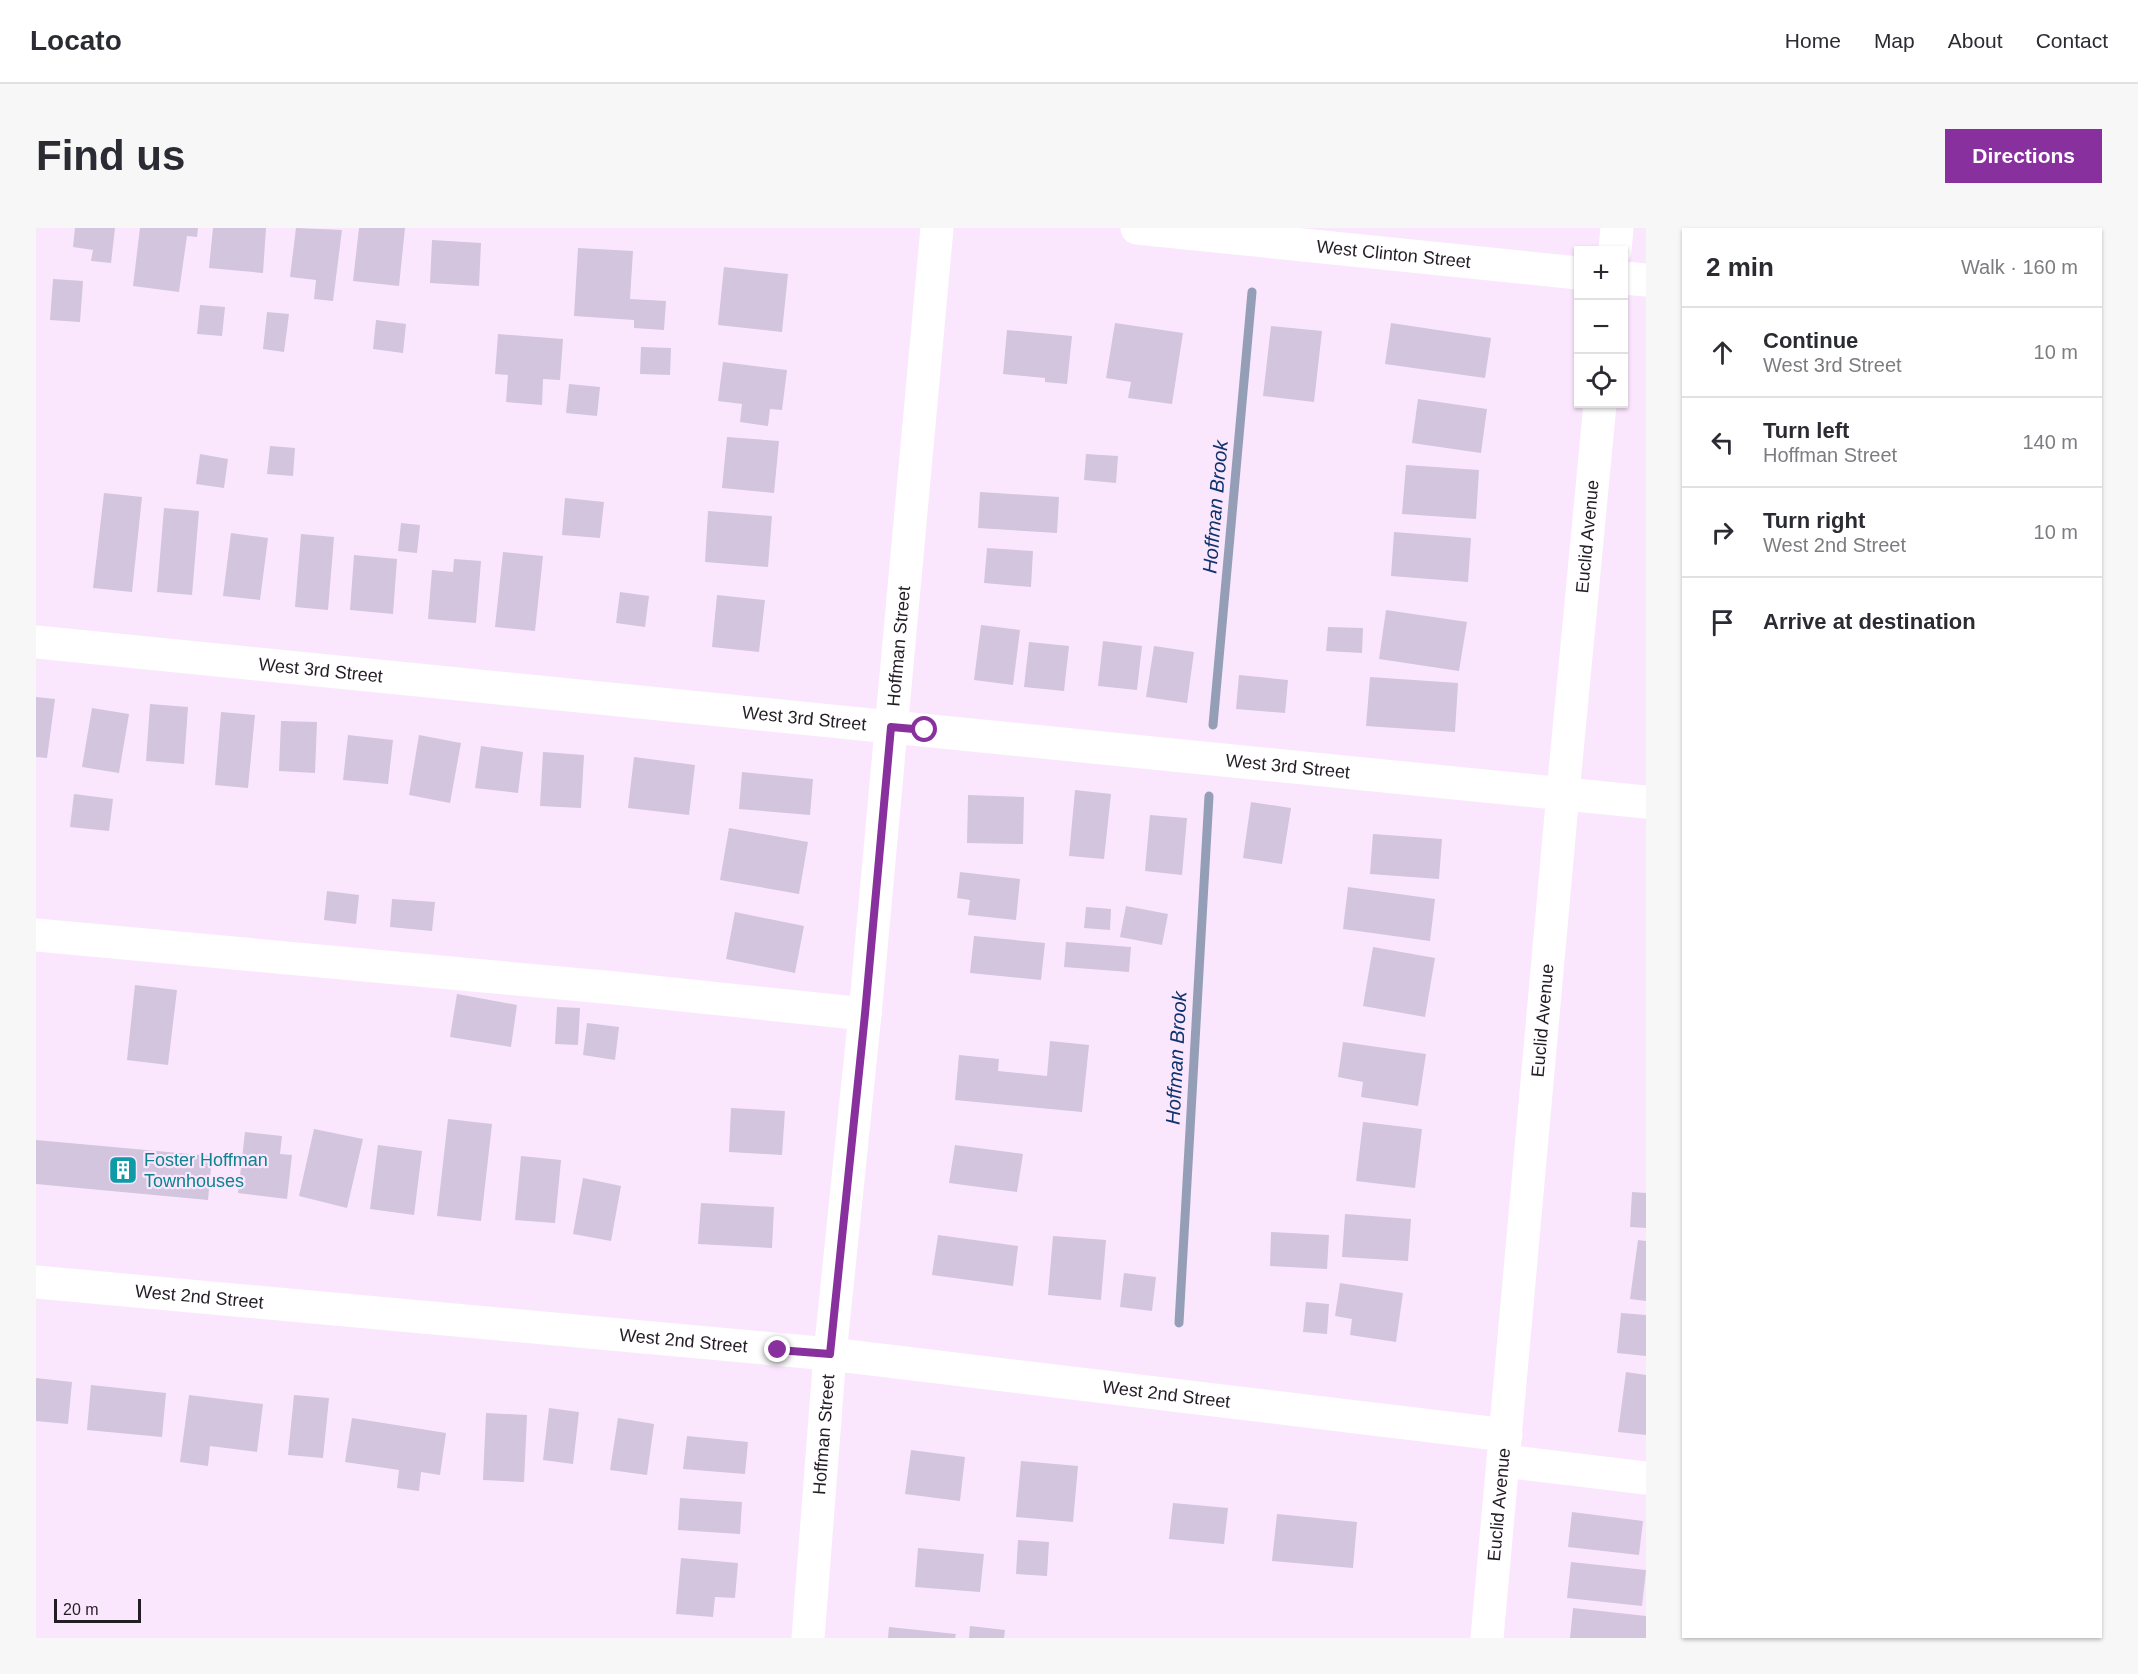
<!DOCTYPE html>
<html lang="en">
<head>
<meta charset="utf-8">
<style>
	body { margin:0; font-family:Arial,sans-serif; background:#f7f7f7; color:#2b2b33 }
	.controls { position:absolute; right:18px; top:18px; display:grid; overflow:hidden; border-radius:0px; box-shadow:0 2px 4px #0004 }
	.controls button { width:54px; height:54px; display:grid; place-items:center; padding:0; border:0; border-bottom:2px solid #e1e1e2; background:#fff; color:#2b2b33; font:30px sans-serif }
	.scale { position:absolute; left:18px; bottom:15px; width:87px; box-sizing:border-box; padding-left:6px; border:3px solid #241d25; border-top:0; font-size:16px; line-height:21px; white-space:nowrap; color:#241d25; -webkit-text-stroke:4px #fbe7fd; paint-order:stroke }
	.stop { position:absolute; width:18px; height:18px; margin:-14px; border:4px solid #88319e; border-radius:50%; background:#fff }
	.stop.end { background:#88319e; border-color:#fff; box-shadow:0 2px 6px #0008 }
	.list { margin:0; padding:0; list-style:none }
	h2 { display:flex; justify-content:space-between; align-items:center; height:78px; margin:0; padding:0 24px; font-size:26px }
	h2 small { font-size:20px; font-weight:400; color:#7c7c81 }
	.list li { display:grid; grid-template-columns:39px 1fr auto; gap:18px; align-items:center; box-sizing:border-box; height:90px; padding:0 24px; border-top:2px solid #e1e1e2 }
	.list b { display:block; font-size:22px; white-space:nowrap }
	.list p { margin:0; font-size:20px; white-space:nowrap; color:#7c7c81 }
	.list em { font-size:20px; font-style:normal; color:#7c7c81 }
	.icon { flex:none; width:33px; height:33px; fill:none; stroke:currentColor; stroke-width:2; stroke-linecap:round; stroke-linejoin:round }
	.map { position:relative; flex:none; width:1610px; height:1410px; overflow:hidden; border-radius:0px }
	header { display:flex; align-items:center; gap:36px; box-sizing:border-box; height:84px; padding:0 30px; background:#fff; border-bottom:2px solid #e1e1e2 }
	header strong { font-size:28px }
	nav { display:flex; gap:33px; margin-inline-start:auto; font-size:21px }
	.intro { display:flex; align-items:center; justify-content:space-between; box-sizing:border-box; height:144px; padding:0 36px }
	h1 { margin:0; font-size:42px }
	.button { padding:15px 27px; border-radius:0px; background:#88319e; color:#fff; font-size:21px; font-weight:700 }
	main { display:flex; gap:36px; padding:0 36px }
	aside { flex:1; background:#fff; border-radius:0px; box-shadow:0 2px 4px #0004 }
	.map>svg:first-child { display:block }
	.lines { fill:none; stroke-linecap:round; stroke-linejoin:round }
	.stream { stroke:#949fb7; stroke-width:9 }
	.building { fill:#d2c5dd }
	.minor { stroke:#fff; stroke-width:33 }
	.route { stroke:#88319e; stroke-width:8 }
	.labels { text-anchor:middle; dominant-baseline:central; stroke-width:4.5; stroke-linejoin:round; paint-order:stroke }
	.street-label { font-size:18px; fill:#241d25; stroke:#fbe7fd }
	.culture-label { font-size:18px; fill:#0d838f; stroke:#fbe7fd; text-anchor:start }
	.water-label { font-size:20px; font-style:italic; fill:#0f336c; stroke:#fbe7fd }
</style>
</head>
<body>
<header>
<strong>Locato</strong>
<nav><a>Home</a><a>Map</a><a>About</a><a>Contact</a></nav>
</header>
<div class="intro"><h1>Find us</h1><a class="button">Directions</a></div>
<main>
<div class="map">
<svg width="1610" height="1410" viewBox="0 0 1610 1410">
	<rect width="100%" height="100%" fill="#fbe7fd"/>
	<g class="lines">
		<!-- stream -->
		<path class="stream" d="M1177,497L1216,64
			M1143,1095L1173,568"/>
	</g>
	<!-- building -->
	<path class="building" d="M39,0H79L75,35L55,33L57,22L37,19Z
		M104,0H162L161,9L151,8L143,64L97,58Z
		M177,0H230L227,45L173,40Z
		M260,0L306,2L297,73L278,71L280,52L254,49Z
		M323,0H369L363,58L317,53Z
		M396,12L445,15L443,58L394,55Z
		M542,20L597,23L594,71L630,73L628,102L598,100V92L538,88Z
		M688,39L752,46L746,104L682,97Z
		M17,51L47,53L44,94L14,92Z
		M164,77L189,79L186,108L161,106Z
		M231,84L253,86L248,124L227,121Z
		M340,92L370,96L367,125L337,121Z
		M1079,95L1147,105L1136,176L1092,170L1095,154L1070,150Z
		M1355,95L1455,110L1449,150L1349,136Z
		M1235,98L1286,103L1278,174L1227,168Z
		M971,102L1036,108L1031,156L1009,154V150L967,146Z
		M462,106L527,111L524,152L507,151L506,177L470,174L472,147L459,146Z
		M605,119L635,120L634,147L604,146Z
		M687,134L751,142L746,182L734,181L732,198L704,194L706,176L682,173Z
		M533,156L564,159L561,188L530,185Z
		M1382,171L1451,181L1445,225L1376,215Z
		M691,209L743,213L738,265L686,260Z
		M234,218L259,220L257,248L231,246Z
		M164,226L192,231L188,260L160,256Z
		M1050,226L1082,228L1080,255L1048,252Z
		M1370,237L1443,242L1440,291L1366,286Z
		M944,264L1023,269L1021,305L942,300Z
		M68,265L106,269L96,364L57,360Z
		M529,270L568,274L564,310L526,307Z
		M128,280L163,283L156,367L121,364Z
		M672,283L736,288L732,339L669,334Z
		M365,295L384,297L381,325L362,323Z
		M1358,304L1435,310L1432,354L1355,348Z
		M195,305L232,310L224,372L187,368Z
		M265,306L298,309L292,382L259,379Z
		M951,320L997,323L995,359L948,355Z
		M467,324L507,328L499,403L459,399Z
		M318,327L361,331L357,386L314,382Z
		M418,331L445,333L440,395L392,391L396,342L417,344Z
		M584,364L613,368L609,399L580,395Z
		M681,367L729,372L723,424L676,419Z
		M1350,382L1431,394L1423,443L1343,431Z
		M945,397L984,402L977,457L938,452Z
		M1292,399L1327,400L1326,425L1290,423Z
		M1067,413L1106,418L1101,462L1062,458Z
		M993,414L1033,418L1028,463L988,459Z
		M1118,418L1158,424L1151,475L1110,469Z
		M1203,447L1252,452L1249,485L1200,481Z
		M1334,449L1422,455L1419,504L1330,498Z
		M0,469L19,471L11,530L0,529Z
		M114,476L152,479L148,536L110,533Z
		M56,480L93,486L83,545L46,539Z
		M185,484L219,487L212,560L179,557Z
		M245,493L281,494L279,545L243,543Z
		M312,507L357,512L352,556L307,552Z
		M383,507L425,515L414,575L373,567Z
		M445,518L487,524L482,565L439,560Z
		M507,524L548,527L545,580L504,578Z
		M598,529L659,537L653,587L592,580Z
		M706,544L777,551L774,587L703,581Z
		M1039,562L1075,566L1068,631L1033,628Z
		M38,566L77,571L73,603L34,599Z
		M932,567L988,569L987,616L931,615Z
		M1215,574L1255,580L1246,636L1207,630Z
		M1114,587L1151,590L1146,647L1109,643Z
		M693,600L772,614L763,666L684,652Z
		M1337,606L1406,611L1403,651L1334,646Z
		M924,644L984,651L980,692L932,687L934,672L921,670Z
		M1312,659L1399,671L1394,713L1307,701Z
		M291,663L323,667L320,696L288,692Z
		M356,671L399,674L396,703L354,699Z
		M1090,678L1132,686L1126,717L1084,709Z
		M1050,679L1075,681L1074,702L1048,700Z
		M699,684L768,698L759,745L690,731Z
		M938,708L1009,715L1005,752L934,745Z
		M1030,714L1095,719L1093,744L1028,739Z
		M1337,719L1399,730L1389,789L1327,778Z
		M99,757L141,762L132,837L91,832Z
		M421,766L481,777L475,819L414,809Z
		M521,779L544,780L542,817L519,816Z
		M551,795L583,799L579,832L547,827Z
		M1014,813L1053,817L1046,884L919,872L923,827L963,831L962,843L1011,848Z
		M1307,814L1390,826L1382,878L1325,869L1327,854L1302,849Z
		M695,880L749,883L746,927L693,924Z
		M412,891L456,896L445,993L401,988Z
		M1327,894L1386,901L1379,960L1320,953Z
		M278,901L327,911L311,980L263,968Z
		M209,904L246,908L244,926L256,927L251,971L202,965Z
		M0,912L176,928L172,972L0,956Z
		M342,917L386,923L378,987L334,981Z
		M919,917L987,926L981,964L913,955Z
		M485,928L525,932L519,995L479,992Z
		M547,950L585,958L575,1013L537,1006Z
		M1596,964L1610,965V1000L1594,999Z
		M665,975L738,979L736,1020L662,1016Z
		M1309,986L1375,991L1372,1033L1306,1029Z
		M1235,1004L1293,1007L1291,1041L1234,1038Z
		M902,1007L982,1018L977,1058L896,1047Z
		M1017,1008L1070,1012L1065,1072L1012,1067Z
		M1602,1012L1610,1013V1073L1594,1071Z
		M1088,1045L1120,1049L1116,1083L1084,1079Z
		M1304,1055L1367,1065L1360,1114L1314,1107L1316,1091L1299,1088Z
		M1270,1074L1293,1076L1291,1106L1267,1104Z
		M1585,1085L1610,1087V1128L1581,1125Z
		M1590,1144L1610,1147V1207L1582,1204Z
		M0,1150L36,1154L32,1196L0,1193Z
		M55,1157L130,1165L126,1209L51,1202Z
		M153,1167L227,1176L221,1224L174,1218L172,1238L144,1234Z
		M258,1167L293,1170L287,1230L252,1227Z
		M513,1180L543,1184L537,1236L507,1232Z
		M450,1185L491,1187L488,1254L447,1252Z
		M316,1190L410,1205L404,1247L385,1244L383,1263L361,1260L363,1242L309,1234Z
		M582,1190L618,1196L611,1247L574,1242Z
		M651,1208L712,1214L709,1246L647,1241Z
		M875,1222L929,1229L924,1273L869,1266Z
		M985,1233L1042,1238L1037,1294L980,1289Z
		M644,1270L706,1274L704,1306L642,1302Z
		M1137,1275L1192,1280L1188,1316L1133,1311Z
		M1536,1284L1607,1293L1603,1327L1532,1319Z
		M1241,1286L1321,1294L1317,1340L1236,1333Z
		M982,1312L1013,1314L1011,1348L980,1346Z
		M882,1320L948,1326L944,1364L879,1359Z
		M645,1330L702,1335L699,1370L679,1369L677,1389L640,1386Z
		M1535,1334L1610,1342L1606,1378L1531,1370Z
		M1537,1380L1610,1388V1410H1534Z
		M934,1398L969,1402L968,1410H933Z
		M853,1399L920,1406L919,1410H852Z"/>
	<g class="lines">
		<!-- minor -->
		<g class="minor">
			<path id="s1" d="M1101,0L1542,45"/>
			<path d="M1579,22L1581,0"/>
			<path d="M1588,50L1610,52"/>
			<path id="s2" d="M0,414L1610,574"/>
			<path d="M0,707L579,760L829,786"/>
			<path id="s3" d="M0,1054L794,1126L1470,1207"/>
			<path d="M1468,1233L1610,1250"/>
			<path id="s4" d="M772,1410L794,1126L829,786L901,0"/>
			<path id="s5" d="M1451,1410L1527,565L1564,176"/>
		</g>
	</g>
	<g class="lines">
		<!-- route -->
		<path class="route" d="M742,1122L794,1126L829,786L855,499L889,502"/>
	</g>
	<!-- icons -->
	<defs>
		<g id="building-square" transform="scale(1.5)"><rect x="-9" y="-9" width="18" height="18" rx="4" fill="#0f9aa8" stroke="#fbe7fd"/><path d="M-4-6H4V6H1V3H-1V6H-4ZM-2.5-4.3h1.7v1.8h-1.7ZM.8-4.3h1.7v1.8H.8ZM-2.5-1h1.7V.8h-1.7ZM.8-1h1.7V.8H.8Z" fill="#fff"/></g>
	</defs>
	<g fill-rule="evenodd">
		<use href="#building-square" x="87" y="942"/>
	</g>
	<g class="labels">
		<!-- street labels -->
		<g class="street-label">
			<text stroke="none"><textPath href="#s1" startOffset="258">West Clinton Street</textPath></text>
			<text stroke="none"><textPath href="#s5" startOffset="1106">Euclid Avenue</textPath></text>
			<text stroke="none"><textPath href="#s4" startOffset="996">Hoffman Street</textPath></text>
			<text stroke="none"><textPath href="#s2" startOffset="286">West 3rd Street</textPath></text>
			<text stroke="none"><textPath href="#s2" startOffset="772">West 3rd Street</textPath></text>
			<text stroke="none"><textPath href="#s2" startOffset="1258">West 3rd Street</textPath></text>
			<text stroke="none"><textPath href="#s5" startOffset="620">Euclid Avenue</textPath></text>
			<text stroke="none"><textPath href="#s3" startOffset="164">West 2nd Street</textPath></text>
			<text stroke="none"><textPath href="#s3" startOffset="650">West 2nd Street</textPath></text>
			<text stroke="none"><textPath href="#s3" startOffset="1136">West 2nd Street</textPath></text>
			<text stroke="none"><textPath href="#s4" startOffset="204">Hoffman Street</textPath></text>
			<text stroke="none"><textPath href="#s5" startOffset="134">Euclid Avenue</textPath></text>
		</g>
		<!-- culture labels -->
		<g class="culture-label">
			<text x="108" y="932">Foster Hoffman<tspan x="108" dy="21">Townhouses</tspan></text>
		</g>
		<!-- water labels -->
		<g class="water-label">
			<text transform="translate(1179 279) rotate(-85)">Hoffman Brook</text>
			<text transform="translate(1140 830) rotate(-87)">Hoffman Brook</text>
		</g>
	</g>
</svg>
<div class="controls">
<button>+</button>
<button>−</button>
<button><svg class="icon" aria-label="locate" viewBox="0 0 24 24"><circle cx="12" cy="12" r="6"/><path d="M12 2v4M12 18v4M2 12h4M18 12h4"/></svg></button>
</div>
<div class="scale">20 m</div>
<div class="stop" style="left:889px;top:502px"></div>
<div class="stop end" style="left:742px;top:1122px"></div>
</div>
<aside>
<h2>2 min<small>Walk · 160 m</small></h2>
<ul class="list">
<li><svg class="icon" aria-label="ahead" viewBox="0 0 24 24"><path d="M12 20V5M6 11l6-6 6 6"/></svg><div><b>Continue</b><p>West 3rd Street</p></div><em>10 m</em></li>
<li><svg class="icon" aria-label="left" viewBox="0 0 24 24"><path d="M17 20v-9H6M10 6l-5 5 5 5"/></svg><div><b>Turn left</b><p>Hoffman Street</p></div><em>140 m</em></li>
<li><svg class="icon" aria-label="right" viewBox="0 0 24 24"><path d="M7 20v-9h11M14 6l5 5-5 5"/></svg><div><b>Turn right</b><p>West 2nd Street</p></div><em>10 m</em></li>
<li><svg class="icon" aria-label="arrive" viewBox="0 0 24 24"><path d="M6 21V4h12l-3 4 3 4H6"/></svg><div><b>Arrive at destination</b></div></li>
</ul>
</aside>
</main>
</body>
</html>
